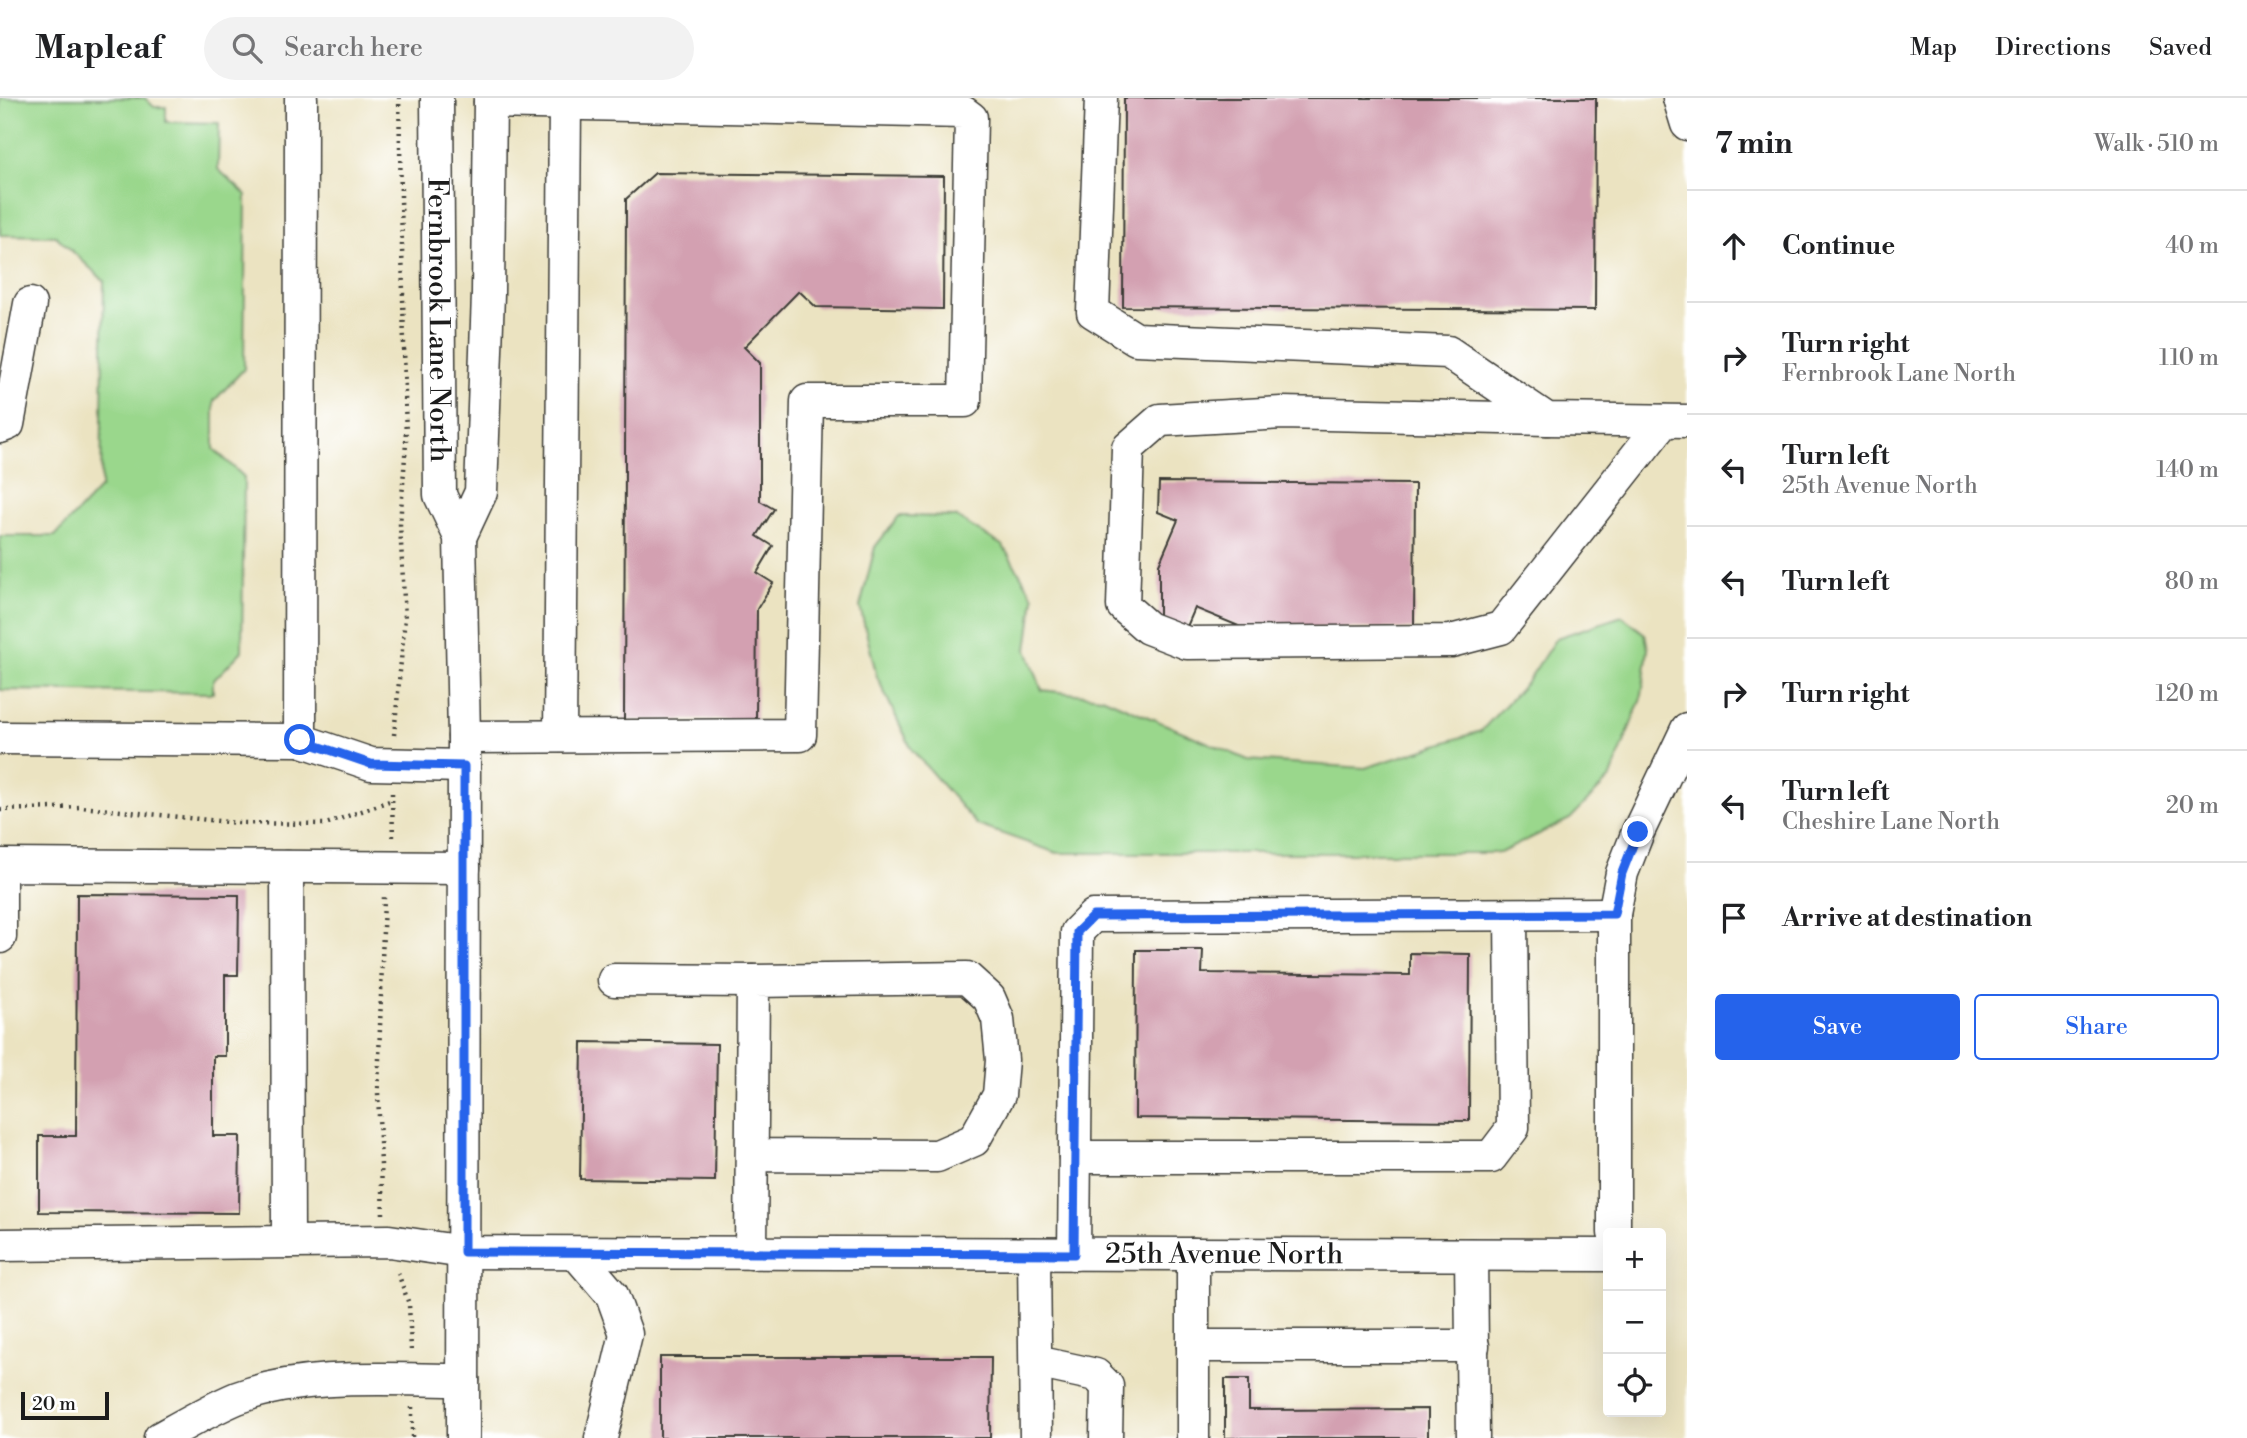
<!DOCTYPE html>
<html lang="en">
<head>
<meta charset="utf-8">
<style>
	body { margin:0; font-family:"Libre Bodoni",serif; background:#f2f2f2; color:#202124 }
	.controls { position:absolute; right:21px; bottom:21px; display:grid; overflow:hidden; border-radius:7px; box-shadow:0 7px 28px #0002 }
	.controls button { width:63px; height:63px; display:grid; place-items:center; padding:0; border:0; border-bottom:2px solid #e0e0e0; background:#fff; color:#202124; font:35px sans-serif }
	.scale { position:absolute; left:21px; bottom:18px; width:88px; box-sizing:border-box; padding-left:7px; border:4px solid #1c1c1c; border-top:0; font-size:19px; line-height:24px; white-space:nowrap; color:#1c1c1c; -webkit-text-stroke:5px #fff; paint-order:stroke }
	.stop { position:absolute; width:21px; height:21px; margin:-16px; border:5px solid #2563eb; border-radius:50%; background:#fff }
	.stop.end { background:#2563eb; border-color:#fff; box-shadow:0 2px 7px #0008 }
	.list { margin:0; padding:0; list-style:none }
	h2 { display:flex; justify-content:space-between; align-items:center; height:91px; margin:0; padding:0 28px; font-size:30px }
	h2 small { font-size:23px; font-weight:400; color:#757577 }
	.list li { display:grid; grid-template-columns:46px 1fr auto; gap:21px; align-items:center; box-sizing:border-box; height:112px; padding:0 28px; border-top:2px solid #e0e0e0 }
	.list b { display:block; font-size:26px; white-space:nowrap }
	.list p { margin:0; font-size:23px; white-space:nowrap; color:#757577 }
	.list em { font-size:23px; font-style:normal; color:#757577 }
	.actions { display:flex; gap:14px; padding:21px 28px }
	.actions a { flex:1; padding:16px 0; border:2px solid #2563eb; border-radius:7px; text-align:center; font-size:24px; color:#2563eb }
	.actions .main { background:#2563eb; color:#fff }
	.icon { flex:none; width:38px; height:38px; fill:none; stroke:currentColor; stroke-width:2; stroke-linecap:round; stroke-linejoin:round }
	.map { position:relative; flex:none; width:1687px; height:1340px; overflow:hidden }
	header { display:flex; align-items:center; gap:42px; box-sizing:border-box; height:98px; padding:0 35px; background:#fff; border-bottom:2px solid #e0e0e0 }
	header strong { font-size:33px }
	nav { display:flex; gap:38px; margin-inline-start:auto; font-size:24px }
	.search { width:490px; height:63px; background:#f2f2f2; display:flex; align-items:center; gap:18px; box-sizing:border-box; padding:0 24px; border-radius:38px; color:#757577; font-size:26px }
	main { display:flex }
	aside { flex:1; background:#fff }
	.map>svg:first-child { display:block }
	.green { fill:#9ad78c; stroke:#5b7a54; stroke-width:2 }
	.building { fill:#d3a0b1 }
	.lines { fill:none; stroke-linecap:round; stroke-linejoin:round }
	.minor-casing { stroke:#3b3a35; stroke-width:35 }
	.path { stroke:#3b3a35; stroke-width:4.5; stroke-dasharray:2 5; stroke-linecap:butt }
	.minor { stroke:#fff; stroke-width:32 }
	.route { stroke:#2563eb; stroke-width:9 }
	.labels { text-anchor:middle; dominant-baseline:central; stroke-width:6; stroke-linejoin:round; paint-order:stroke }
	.street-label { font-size:28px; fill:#1c1c1c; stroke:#fff }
</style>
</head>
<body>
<header>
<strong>Mapleaf</strong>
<div class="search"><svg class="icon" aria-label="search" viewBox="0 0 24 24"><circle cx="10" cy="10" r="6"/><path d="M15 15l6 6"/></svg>Search here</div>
<nav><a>Map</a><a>Directions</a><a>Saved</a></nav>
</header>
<main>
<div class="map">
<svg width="1687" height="1340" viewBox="0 0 1687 1340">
	<rect width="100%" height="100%" fill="#fff"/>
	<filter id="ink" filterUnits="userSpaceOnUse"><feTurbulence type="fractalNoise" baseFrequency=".0143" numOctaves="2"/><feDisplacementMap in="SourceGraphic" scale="14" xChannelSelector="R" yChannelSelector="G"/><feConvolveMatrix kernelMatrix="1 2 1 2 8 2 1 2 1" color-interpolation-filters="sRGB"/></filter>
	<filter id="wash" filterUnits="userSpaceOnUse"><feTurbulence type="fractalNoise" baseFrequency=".00686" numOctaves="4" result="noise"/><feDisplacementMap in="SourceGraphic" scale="28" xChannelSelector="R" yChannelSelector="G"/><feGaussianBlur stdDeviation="1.57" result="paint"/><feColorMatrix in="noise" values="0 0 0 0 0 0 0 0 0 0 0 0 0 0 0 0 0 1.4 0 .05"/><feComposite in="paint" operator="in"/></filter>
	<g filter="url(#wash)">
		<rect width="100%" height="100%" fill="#ebe3c1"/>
		<!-- green -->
		<path class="green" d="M0,0H145L154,9H166V24L219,25L218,71L246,97L244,271L214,303V351L244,379L242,553L213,583V595L0,592V438H55L101,389L104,183L56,138L0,137Z
			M899,418L956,419L1003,448L1034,499L1027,552L1042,592L1102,599L1248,662L1365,670L1481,633L1528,583L1556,540L1622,518L1645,536L1648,551L1642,597L1611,679L1570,721L1500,755H1057L977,727L912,652L877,579L860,509L875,449Z"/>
		<g id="blocks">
			<!-- building -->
			<path class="building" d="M1124,0H1596L1595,212L1123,209Z
				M655,75L944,78L943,211L816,209L799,193L744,249L760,265V403L774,411L757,438L773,448L757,475L773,485L757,511L756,622H624L626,101Z
				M1159,384L1415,386L1414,531L1241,529L1195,510L1186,531L1159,519V466L1178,422L1158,414Z
				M77,796L239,797L238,877H225V958H213V1038H240L239,1115L39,1114V1038H76Z
				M1136,852H1203L1202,875L1410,877V855L1470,856L1469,1023L1135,1020Z
				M582,944L717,946L715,1083L580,1081Z
				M660,1259H991L990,1340H660Z
				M1225,1281H1249V1312L1428,1311V1340H1225Z"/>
		</g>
	</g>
	<g filter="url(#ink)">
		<use href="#blocks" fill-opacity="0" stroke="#3b3a35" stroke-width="2"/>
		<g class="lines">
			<!-- minor casing -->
			<g class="minor-casing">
				<g id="minor">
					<path d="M301,0L300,642L371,666L464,668"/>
					<path id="s1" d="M437,0L440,397L460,439L464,639L463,1340"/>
					<path d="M1101,0L1093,214L1136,241L1448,254L1547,321L1687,323"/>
					<path d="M1679,0L1687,26"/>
					<path d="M1547,321L1282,315L1160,322L1128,350L1123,508L1148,530L1187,545L1451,543L1501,530L1664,323"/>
					<path d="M0,329L8,326L30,206"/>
					<path d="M460,439L481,394L488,196L490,0"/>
					<path d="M560,638L565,4"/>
					<path d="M464,639L800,637L807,303H965L971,20L963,14L490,4"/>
					<path d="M0,640L300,642"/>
					<path d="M287,769L288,1144"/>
					<path d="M0,839V767L464,770"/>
					<path d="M614,882L753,883"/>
					<path d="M1075,1059H1491L1513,1030L1511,817"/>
					<path d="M1614,1135V816L1622,775L1638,734L1687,631"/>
					<path id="s2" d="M0,1147L389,1143L464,1154L1608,1157"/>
					<path d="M576,1155L612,1197L626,1236L601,1340"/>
					<path d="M751,1155L753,883L967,880L989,900L998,921L1002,962L999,997L974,1042L937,1058L752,1057"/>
					<path d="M1034,1156L1036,1340"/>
					<path d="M1074,1156L1077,834L1093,818L1614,816"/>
					<path d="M1193,1156V1340"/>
					<path d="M1471,1157L1473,1340"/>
					<path d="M1193,1248H1473"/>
					<path d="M1036,1264L1096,1277L1107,1288L1106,1340"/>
					<path d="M160,1340C185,1326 211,1311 237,1300C305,1274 392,1282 463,1282"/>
				</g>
			</g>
			<!-- path -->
			<path class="path" d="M394,637L405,520L400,426L406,345L399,0
				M392,695L393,742
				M0,712L81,709L238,725L326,726L392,702
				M383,1116L378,994L384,799
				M398,1175L409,1206L411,1252
				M412,1309V1340"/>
			<!-- minor -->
			<use href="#minor" class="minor"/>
		</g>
	</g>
	<g class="lines" filter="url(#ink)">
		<!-- route -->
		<path class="route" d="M300,642L371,666L464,668V1154L1074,1156L1077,834L1093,818L1614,816L1622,775L1638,734"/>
	</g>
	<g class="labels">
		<!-- street labels -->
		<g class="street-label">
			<text stroke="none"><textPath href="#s1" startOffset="222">Fernbrook Lane North</textPath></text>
			<text stroke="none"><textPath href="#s2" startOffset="1225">25th Avenue North</textPath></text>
		</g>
	</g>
</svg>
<div class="controls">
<button>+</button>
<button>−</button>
<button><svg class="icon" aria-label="locate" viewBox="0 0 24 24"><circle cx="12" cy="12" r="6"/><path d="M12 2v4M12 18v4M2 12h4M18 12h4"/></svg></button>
</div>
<div class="scale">20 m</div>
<div class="stop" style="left:300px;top:642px"></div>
<div class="stop end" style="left:1638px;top:734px"></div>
</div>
<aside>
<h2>7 min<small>Walk · 510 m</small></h2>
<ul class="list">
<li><svg class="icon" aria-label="ahead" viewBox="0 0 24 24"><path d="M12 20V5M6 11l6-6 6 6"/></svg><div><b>Continue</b></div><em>40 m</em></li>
<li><svg class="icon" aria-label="right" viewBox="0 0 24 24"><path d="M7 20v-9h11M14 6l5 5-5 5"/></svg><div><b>Turn right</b><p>Fernbrook Lane North</p></div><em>110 m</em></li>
<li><svg class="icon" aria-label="left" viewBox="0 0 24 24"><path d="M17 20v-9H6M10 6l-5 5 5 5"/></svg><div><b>Turn left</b><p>25th Avenue North</p></div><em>140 m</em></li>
<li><svg class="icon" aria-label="left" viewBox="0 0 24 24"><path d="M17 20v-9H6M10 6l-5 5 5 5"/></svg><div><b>Turn left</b></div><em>80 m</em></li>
<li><svg class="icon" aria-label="right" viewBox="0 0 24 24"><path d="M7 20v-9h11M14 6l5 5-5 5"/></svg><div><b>Turn right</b></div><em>120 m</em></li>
<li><svg class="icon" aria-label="left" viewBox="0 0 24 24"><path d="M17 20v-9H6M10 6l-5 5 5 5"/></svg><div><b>Turn left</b><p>Cheshire Lane North</p></div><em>20 m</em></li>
<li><svg class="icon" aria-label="arrive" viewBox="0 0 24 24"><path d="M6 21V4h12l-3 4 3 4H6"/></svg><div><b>Arrive at destination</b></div></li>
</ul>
<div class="actions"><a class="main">Save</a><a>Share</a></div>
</aside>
</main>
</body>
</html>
